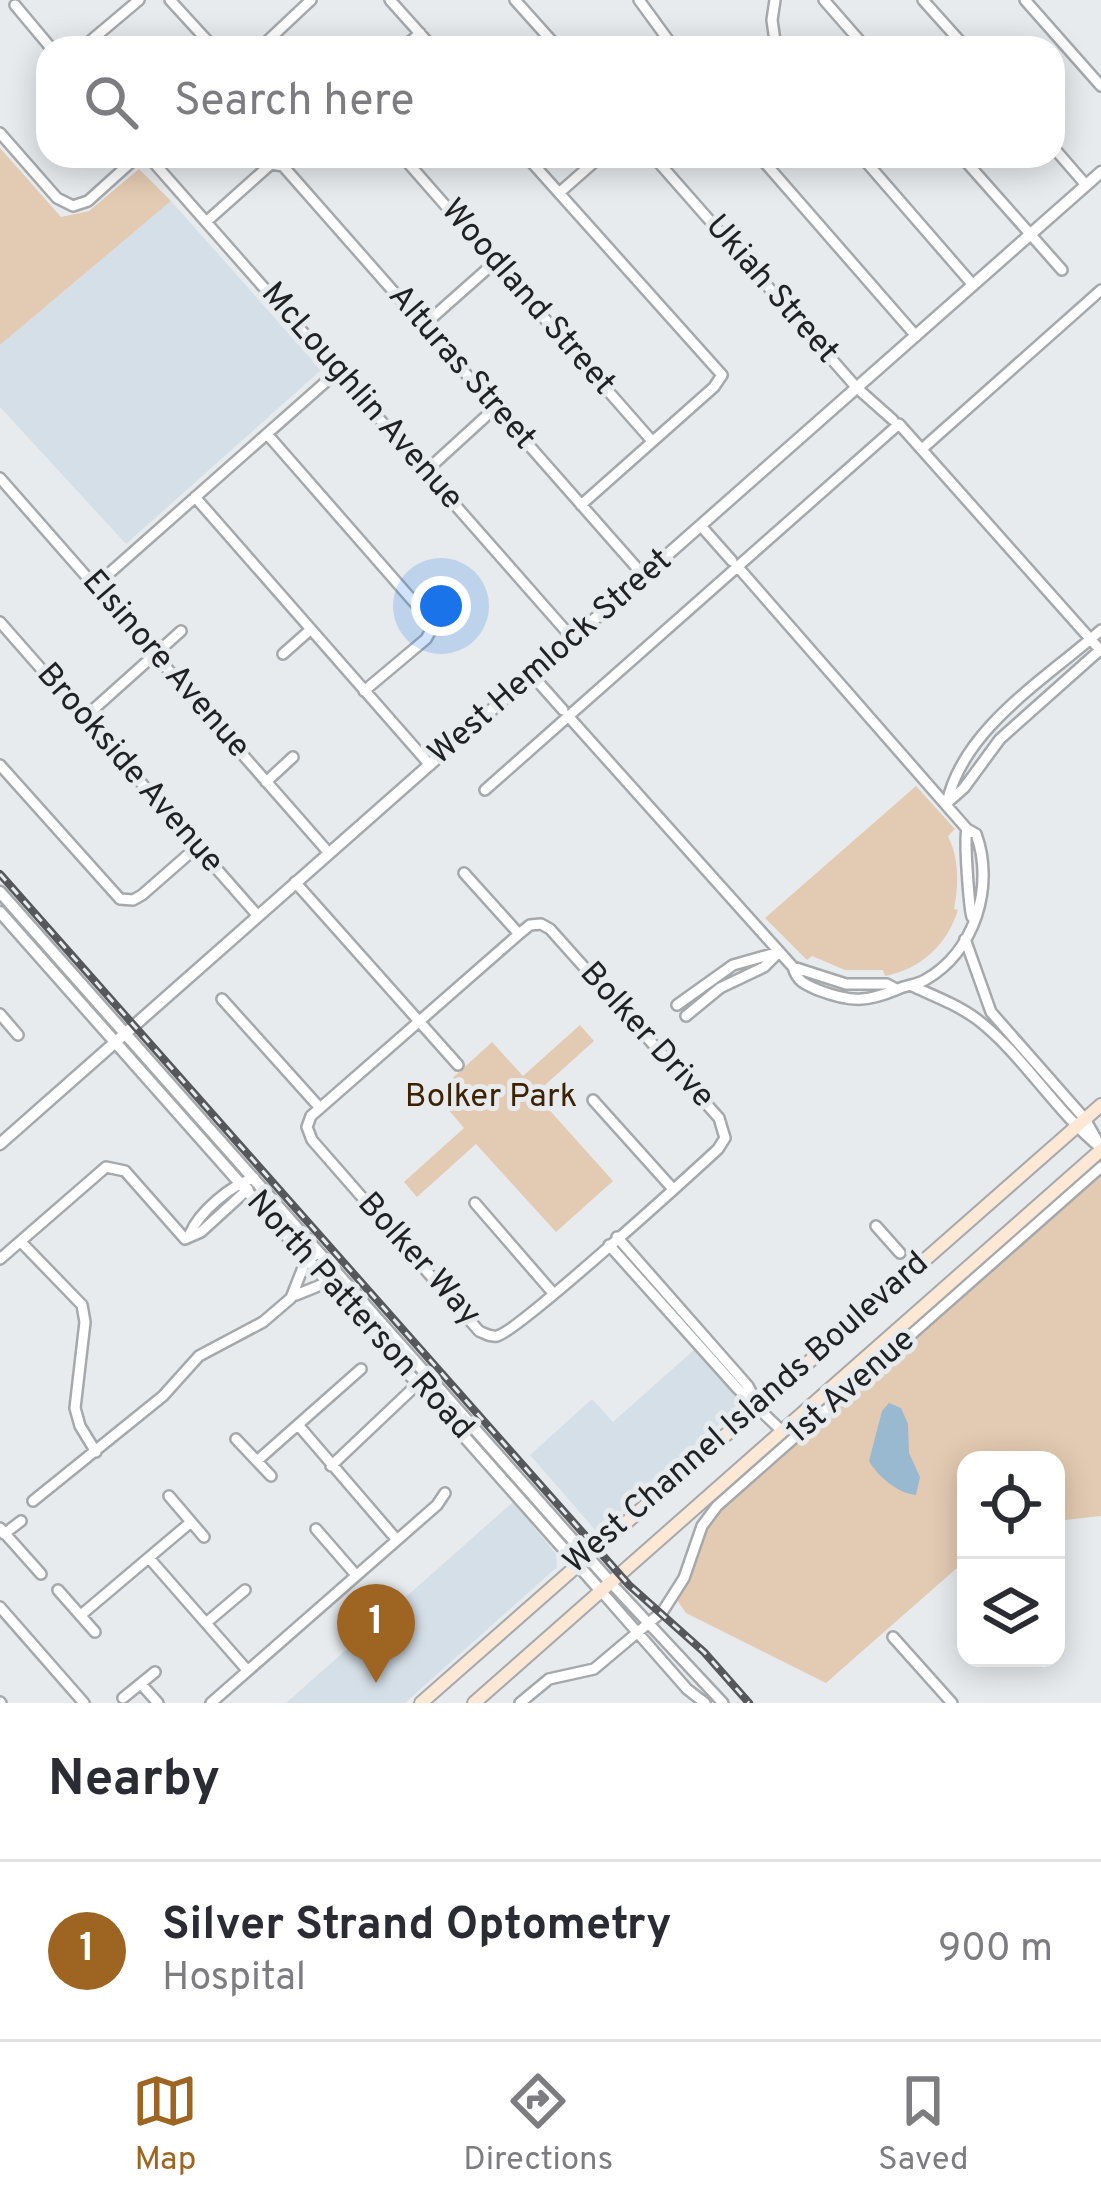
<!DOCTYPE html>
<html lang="en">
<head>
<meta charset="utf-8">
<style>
	body { margin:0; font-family:Overpass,sans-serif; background:#f7f7f7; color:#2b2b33 }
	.controls { position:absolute; right:36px; bottom:36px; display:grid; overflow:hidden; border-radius:24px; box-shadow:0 6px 30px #0003 }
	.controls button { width:108px; height:108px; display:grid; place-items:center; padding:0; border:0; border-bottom:3px solid #e1e1e2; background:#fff; color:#2b2b33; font:60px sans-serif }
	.you { position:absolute; left:441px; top:606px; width:42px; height:42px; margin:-30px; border:9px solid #fff; border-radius:50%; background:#1a73e8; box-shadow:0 0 0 18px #1a73e833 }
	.badge { display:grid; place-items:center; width:78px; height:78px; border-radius:50%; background:#9e6422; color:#fff; font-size:39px; font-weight:700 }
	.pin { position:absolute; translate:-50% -99px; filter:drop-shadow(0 3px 6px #0008) }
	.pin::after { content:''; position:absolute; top:63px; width:42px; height:36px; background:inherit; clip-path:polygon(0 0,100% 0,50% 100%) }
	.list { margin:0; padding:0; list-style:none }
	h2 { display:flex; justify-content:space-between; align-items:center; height:156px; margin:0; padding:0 48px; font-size:51px }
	h2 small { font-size:39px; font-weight:400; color:#7c7c81 }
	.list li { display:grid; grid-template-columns:78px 1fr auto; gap:36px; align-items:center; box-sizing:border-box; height:180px; padding:0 48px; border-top:3px solid #e1e1e2 }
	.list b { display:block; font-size:45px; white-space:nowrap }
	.list p { margin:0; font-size:39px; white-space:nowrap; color:#7c7c81 }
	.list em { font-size:39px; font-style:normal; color:#7c7c81 }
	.icon { flex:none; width:66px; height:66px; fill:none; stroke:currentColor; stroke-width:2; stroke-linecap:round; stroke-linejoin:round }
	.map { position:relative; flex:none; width:1101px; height:1703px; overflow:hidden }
	.search { position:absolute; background:#fff; box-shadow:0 6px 30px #0003; left:36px; right:36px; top:36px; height:132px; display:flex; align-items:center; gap:30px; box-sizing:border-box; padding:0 42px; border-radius:36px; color:#7c7c81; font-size:45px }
	.sheet { height:336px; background:#fff }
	nav { display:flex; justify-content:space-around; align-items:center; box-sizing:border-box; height:168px; border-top:3px solid #e1e1e2; background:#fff; font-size:33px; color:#7c7c81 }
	nav a { display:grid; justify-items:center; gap:6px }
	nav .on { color:#9e6422 }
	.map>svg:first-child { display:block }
	.built { fill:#d5dfe7 }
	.green { fill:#e3cab2 }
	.water { fill:#99b9d1 }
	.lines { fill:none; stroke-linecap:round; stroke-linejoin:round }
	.minor-casing { stroke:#a5a9ac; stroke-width:14 }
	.tertiary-casing { stroke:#a5a9ac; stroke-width:15 }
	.secondary-casing { stroke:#a5a9ac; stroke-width:16 }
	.minor { stroke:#fff; stroke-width:9 }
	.tertiary { stroke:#fff; stroke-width:10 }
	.secondary { stroke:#fce8d5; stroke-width:12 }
	.rail-casing { stroke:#55575a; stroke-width:8 }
	.rail { stroke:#e7ebee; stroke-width:3; stroke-dasharray:9; stroke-linecap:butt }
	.labels { text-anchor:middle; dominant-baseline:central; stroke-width:10; stroke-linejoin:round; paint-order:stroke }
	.street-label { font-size:33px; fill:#202123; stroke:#e7ebee }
	.park-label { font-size:33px; fill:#3e2100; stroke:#e7ebee }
</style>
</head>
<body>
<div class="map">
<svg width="1101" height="1703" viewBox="0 0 1101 1703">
	<rect width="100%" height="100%" fill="#e7ebee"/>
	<!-- built -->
	<path class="built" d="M171,201L321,370L126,544L0,407V345Z
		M695,1349L743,1403L597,1532L530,1455L592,1399L613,1422Z
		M513,1502L556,1554L557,1567L405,1703H286Z"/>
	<!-- green -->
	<path class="green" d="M0,148L61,217L89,211L139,169L171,201L0,345Z
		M916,786L955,829L948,836C959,859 959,883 954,909L958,910C947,945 921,969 885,976L883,970H845L812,956L807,960L765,918Z
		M580,1025L594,1041L535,1094L613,1181L556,1232L476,1144L417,1197L404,1182L464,1128L435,1094L492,1042L523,1076Z
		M1101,1174V1516L1056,1521V1460H966V1560L826,1683L686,1613L677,1600C694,1568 698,1534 723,1506Z"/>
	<!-- water -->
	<path class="water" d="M889,1403L901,1408L908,1424L909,1453L920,1477L916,1495C899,1494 877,1476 869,1461L882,1411Z"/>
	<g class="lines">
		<!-- minor casing -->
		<g class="minor-casing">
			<path id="minor" d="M170,0L214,48
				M390,0L433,48
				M515,0L558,48
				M639,0L674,48
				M775,0L772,20L776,48
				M824,0L866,48
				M923,0L966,48
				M1025,0L1101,86
				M15,5L51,48
				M82,48L139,0
				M260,48L311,0
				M403,48L420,33
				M0,133L57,198L73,206L88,201L138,156
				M1053,147L1086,185
				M148,156L573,639
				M402,156L652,441
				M526,156L722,375L714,387L581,505
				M653,156L857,388L893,420
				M759,156L916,336
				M861,156L973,285
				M961,156L1062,270
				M559,193L601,156
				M206,222L271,164L283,166L644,576
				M424,325L495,262
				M267,434L434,625L426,639L364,691
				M922,449L1101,290
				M426,471L495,408
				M0,478L329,853
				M195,497L430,765
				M701,526L732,561
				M96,585L338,371
				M0,622L258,916
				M283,654L310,630
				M532,675L563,710
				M568,716L793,967C797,981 804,984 818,990C852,1003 867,1002 898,989C907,985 916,985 925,980C975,952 995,886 976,834L967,829L737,566
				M85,717L181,631
				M0,765L120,899L133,900L142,895L198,846
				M266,782L293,757
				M485,790L899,424L1101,651
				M947,803C963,728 1047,678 1101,630
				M947,803L964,788L1000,739L1101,649
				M967,829C964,839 969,906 972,917
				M464,873L519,934
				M295,882L458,1065
				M541,924L550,929L719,1118L725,1138L718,1149C691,1174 516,1333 497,1336C489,1337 486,1334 479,1331L312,1140L307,1127L311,1116L519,934L530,925Z
				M965,939L991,1012L1085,1119L1098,1142
				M793,967L846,984H887L896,989
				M912,986C934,996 958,1005 978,1020C1024,1056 1055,1111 1101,1148
				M222,999L320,1108
				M677,1005L733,965L779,952
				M0,1014L18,1035
				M686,1016L720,988L764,967L779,952
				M593,1100L673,1189
				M475,1203L553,1293
				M876,1226L900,1253
				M190,1234C199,1212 231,1185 254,1178
				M617,1237L748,1386L758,1405
				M21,1242L82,1305L85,1322L75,1408L80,1426L96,1452
				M609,1245L738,1389L783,1432
				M0,1259L106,1167L125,1171L185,1239L201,1232L248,1189
				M296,1295L328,1282
				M299,1426L397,1540
				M236,1439L271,1476
				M258,1460L361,1369
				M331,1466L427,1375
				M169,1496L204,1537
				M33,1501L163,1396L199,1356L263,1322L291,1298L304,1265L318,1252
				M0,1528L41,1574
				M316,1529L356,1575
				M4,1534L21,1521
				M149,1558L247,1670
				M610,1582L723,1703
				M58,1590L95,1632
				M601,1591L687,1689L705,1703
				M0,1607L84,1703
				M81,1615L191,1522
				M206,1623L245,1590
				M893,1637L952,1703
				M141,1684L158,1703
				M123,1698L155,1672
				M0,1702L1,1703
				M211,1703L437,1505L445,1493
				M520,1703L549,1679L594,1669L663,1611L684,1578L702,1526L717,1506L1101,1167"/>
		</g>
		<!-- tertiary casing -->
		<g class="tertiary-casing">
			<path id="tertiary" d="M0,892L610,1582
				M0,912L601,1591
				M0,1144L1101,172"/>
		</g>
		<!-- secondary casing -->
		<g class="secondary-casing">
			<path id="secondary" d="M421,1703L1101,1105
				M474,1703L1101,1150"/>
		</g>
		<!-- minor -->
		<use href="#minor" class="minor"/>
		<!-- tertiary -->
		<use href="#tertiary" class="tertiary"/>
		<!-- secondary -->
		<use href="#secondary" class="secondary"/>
		<!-- rail casing -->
		<g class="rail-casing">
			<path id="rail" d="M0,874L629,1585L704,1652L749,1703"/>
		</g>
		<!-- rail -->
		<use href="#rail" class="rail"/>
	</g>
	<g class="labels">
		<!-- street labels -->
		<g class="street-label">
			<text transform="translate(771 290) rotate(49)">Ukiah Street</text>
			<text transform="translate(527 298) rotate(49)">Woodland Street</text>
			<text transform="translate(461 368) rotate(49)">Alturas Street</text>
			<text transform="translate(361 397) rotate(49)">McLoughlin Avenue</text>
			<text transform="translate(551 658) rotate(-41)">West Hemlock Street</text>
			<text transform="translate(165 665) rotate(49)">Elsinore Avenue</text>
			<text transform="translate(129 769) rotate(49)">Brookside Avenue</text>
			<text transform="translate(646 1036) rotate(48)">Bolker Drive</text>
			<text transform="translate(418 1260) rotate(48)">Bolker Way</text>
			<text transform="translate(359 1316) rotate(48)">North Patterson Road</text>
			<text transform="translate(852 1387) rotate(-41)">1st Avenue</text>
			<text transform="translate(747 1414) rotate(-41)">West Channel Islands Boulevard</text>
		</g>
		<!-- park labels -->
		<g class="park-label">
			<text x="491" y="1098">Bolker Park</text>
		</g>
	</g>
</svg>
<div class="controls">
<button><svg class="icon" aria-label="locate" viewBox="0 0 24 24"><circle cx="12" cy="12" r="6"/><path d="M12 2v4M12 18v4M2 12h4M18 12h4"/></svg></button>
<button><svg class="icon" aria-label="layers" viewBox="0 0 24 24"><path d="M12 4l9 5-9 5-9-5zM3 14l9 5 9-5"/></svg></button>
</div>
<div class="you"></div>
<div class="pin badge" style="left:376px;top:1683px">1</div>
<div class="search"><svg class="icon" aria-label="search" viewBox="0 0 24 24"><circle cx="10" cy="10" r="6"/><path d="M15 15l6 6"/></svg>Search here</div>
</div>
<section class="sheet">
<h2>Nearby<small></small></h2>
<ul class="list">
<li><span class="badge">1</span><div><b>Silver Strand Optometry</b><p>Hospital</p></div><em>900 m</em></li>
</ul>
</section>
<nav>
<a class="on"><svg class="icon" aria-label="map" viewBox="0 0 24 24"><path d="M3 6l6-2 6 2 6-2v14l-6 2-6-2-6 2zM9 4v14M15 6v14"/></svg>Map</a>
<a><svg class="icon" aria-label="directions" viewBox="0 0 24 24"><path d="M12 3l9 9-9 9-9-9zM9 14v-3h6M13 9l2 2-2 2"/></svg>Directions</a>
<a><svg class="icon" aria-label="saved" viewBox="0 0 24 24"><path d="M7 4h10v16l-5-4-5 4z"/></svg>Saved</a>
</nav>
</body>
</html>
